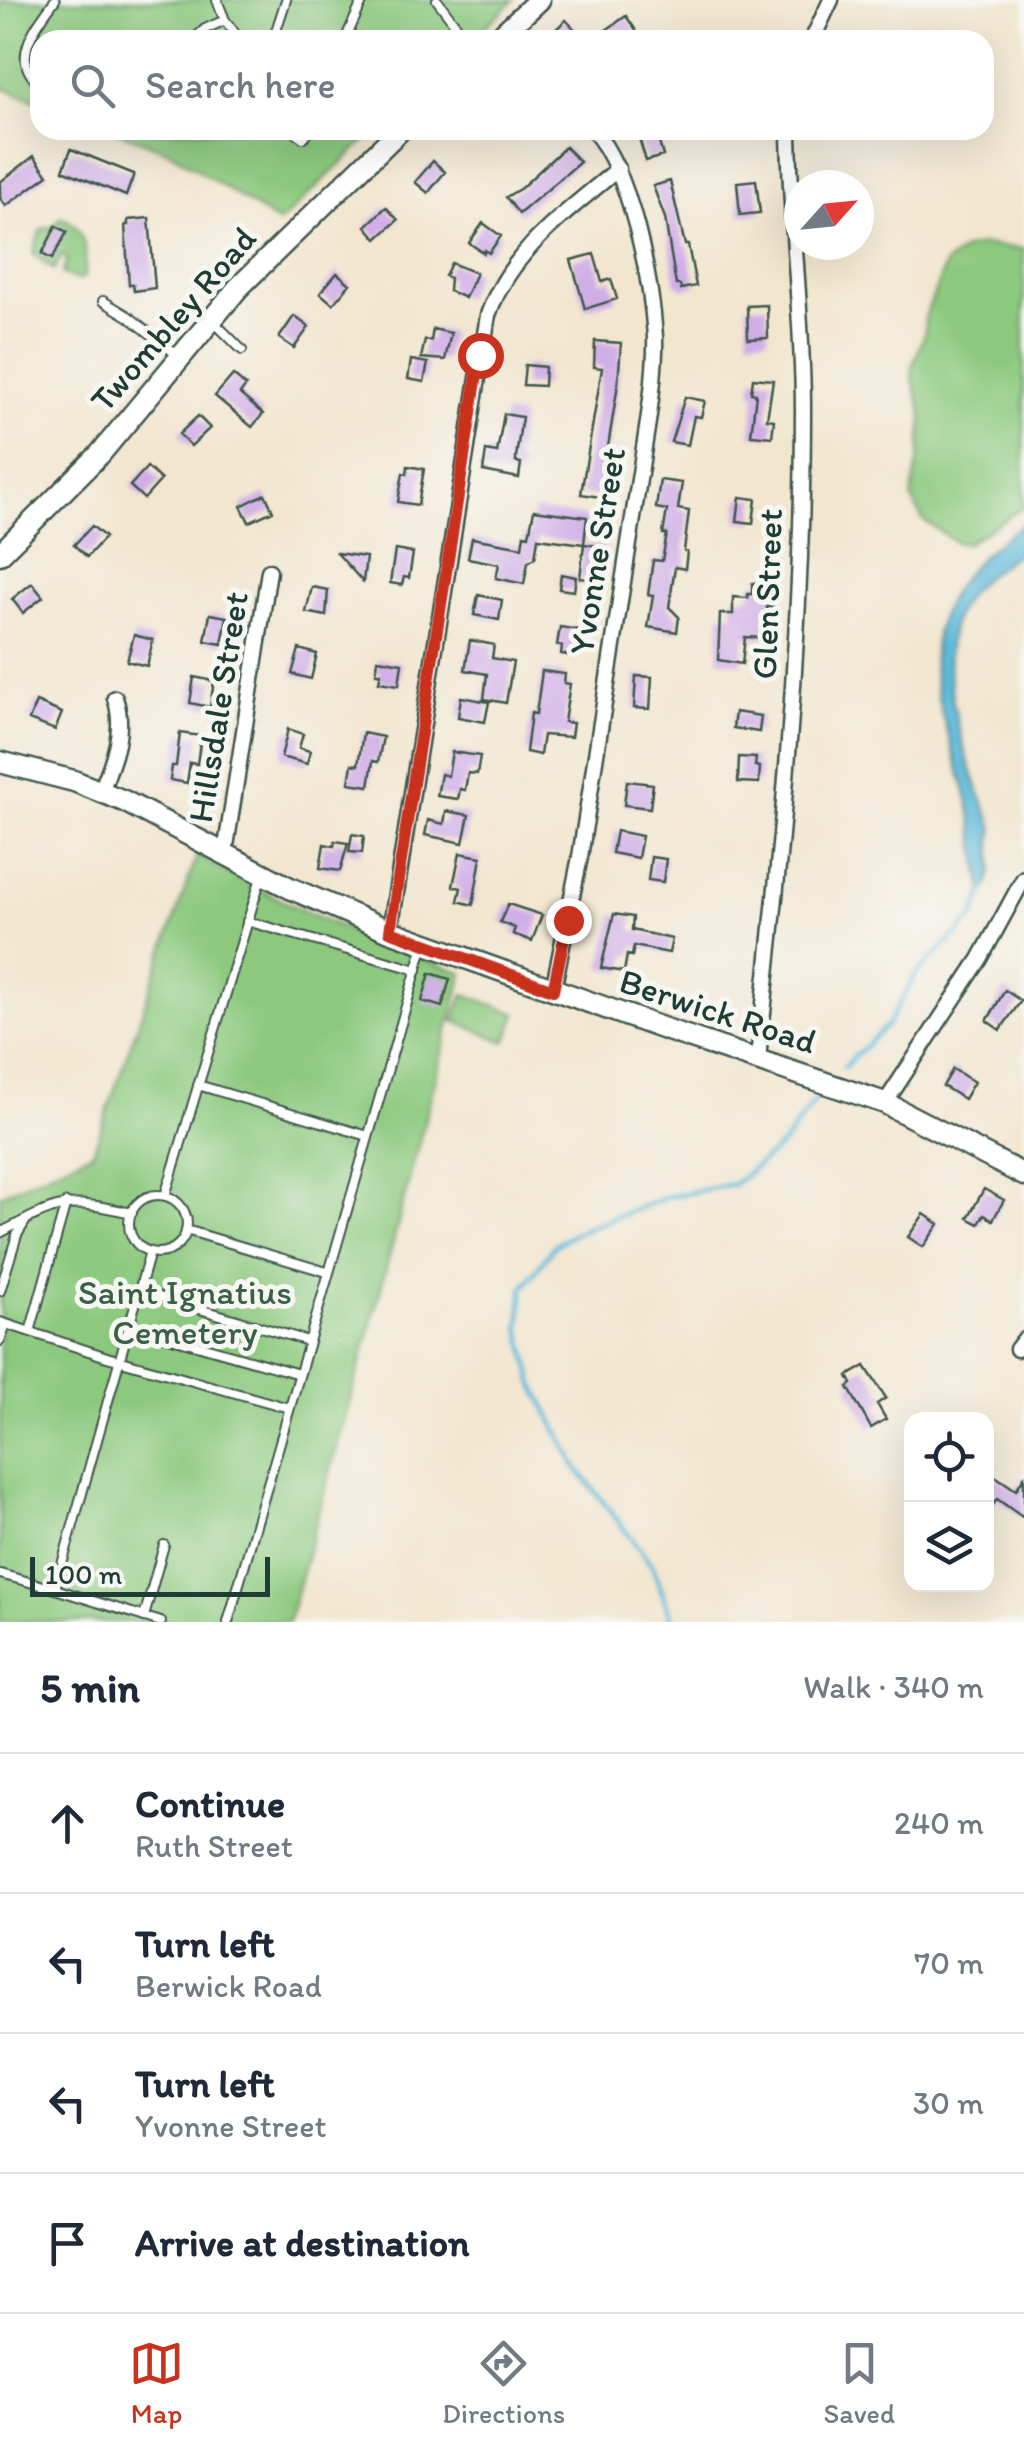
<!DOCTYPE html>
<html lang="en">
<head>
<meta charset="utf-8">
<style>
	body { margin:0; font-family:Itim,sans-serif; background:#f6f6f7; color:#1f2937 }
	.controls { position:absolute; right:30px; bottom:30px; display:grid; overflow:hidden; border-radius:20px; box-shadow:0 10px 40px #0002 }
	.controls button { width:90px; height:90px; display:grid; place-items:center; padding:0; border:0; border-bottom:2px solid #e0e1e3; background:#fff; color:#1f2937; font:50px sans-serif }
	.compass { position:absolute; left:784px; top:170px; width:90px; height:90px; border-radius:50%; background:#fff; box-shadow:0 10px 40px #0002; rotate:63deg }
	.scale { position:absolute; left:30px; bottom:25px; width:240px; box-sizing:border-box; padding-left:10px; border:5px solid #1f3d34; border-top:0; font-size:28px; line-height:35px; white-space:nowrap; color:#1f3d34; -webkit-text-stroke:8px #f6f6f2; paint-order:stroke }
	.stop { position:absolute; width:30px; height:30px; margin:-22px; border:8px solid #c8321e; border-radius:50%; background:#fff }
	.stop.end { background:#c8321e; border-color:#fff; box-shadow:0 2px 10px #0008 }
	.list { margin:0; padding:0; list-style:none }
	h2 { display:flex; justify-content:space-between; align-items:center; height:130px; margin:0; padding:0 40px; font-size:42px }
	h2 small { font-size:32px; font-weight:400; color:#747a83 }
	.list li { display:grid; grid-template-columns:65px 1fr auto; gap:30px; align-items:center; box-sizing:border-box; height:140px; padding:0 40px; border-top:2px solid #e0e1e3 }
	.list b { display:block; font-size:38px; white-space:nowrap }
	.list p { margin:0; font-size:32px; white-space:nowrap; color:#747a83 }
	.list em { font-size:32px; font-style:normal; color:#747a83 }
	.icon { flex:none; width:55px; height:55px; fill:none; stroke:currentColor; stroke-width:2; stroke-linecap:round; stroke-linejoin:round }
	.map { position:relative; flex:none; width:1024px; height:1622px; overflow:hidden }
	.search { position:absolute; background:#fff; box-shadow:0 10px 40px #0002; left:30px; right:30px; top:30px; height:110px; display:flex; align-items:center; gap:25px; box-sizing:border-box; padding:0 35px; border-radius:30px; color:#747a83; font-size:38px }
	.sheet { height:690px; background:#fff }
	nav { display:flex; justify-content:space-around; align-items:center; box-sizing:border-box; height:140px; border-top:2px solid #e0e1e3; background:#fff; font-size:28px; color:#747a83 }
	nav a { display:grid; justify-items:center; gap:5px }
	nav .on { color:#c8321e }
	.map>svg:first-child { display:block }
	.green { fill:#8cc97e; stroke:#568359; stroke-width:2.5 }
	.water { fill:#5ab8d8; stroke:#3c7a86; stroke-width:2.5 }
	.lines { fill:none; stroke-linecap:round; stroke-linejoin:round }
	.stream { stroke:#5ab8d8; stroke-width:5 }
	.building { fill:#d0aee7 }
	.lane-casing { stroke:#3f564b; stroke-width:12 }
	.street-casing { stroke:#3f564b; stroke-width:19 }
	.secondary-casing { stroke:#3f564b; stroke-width:25 }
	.lane { stroke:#fff; stroke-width:8 }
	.street { stroke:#fff; stroke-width:14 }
	.secondary { stroke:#fff; stroke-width:20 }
	.route { stroke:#c8321e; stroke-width:12 }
	.labels { text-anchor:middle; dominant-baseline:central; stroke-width:10; stroke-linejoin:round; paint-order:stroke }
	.street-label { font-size:35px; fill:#1f3d34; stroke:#f6f6f2 }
	.park-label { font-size:35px; fill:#3a6046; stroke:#f6f6f2 }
</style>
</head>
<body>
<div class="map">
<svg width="1024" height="1622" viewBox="0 0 1024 1622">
	<rect width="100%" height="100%" fill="#f6f6f2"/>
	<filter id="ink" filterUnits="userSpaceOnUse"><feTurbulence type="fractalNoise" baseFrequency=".01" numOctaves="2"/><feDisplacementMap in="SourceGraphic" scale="20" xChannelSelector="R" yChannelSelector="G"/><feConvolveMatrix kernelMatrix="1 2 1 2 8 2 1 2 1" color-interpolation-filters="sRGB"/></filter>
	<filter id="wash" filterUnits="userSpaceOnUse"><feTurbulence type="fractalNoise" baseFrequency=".0048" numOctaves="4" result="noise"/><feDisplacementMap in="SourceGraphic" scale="40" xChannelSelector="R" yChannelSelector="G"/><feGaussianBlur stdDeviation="2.25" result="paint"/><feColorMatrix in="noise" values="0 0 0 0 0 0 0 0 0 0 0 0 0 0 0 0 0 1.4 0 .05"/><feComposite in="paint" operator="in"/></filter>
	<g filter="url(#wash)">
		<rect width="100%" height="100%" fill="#f2e6cf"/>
		<!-- green -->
		<path class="green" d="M0,0H514L471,40H40V102L0,87Z
			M113,130H376L279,223L170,152Z
			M61,217C85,226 88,254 84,277L79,280L62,274L67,259L61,256L54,270L33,254L41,229L54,226Z
			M983,245L1024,249V507L967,543L955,542L923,520L911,497L919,458L923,415L912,377V367L925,333V317L946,263L965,249Z
			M197,855C280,905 371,942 463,973L372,1322L288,1622H0V1195L93,1152Z
			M464,994L517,1014L506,1042L454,1021Z"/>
		<!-- water -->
		<path class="water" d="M1024,523V549C1002,565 975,581 961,605C928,661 970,774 994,828C987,855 1001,867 983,895C977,860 975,823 965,789C940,706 904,635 977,561C991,546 1008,535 1024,523Z"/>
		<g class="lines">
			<!-- stream -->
			<path class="stream" d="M844,1067L888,1024L916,974L973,918L984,892
				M673,1622L652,1565L577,1468L534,1385L520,1328L523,1288L555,1245L577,1232L667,1197L734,1184L782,1145L816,1099"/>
		</g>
		<g id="blocks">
			<!-- building -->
			<path class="building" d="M626,16L637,32L633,35L637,40H592Z
				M566,20L585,40H544Z
				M656,132L663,156L646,161L639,138Z
				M565,147L580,162L519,214L506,197L521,188Z
				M71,149L134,174L126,196L63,170Z
				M34,156L48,175L6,206L0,198V182Z
				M433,161L445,172L428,193L415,182Z
				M756,180L760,213L740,215L737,182Z
				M670,181L685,245H688L696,286L681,289L680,285H676L665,218L653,186Z
				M386,207L398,220L377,239L366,226Z
				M149,218L155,288L134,291L133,284L129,285L125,225H128V220Z
				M483,223L501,236L489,253L485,250L484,253L469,243Z
				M56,226L67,232L52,259L42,254Z
				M594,254L602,282L611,279L617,299L585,309L571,260Z
				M451,263L476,273L465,298L449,291L450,278L445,276Z
				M337,273L350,284L333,304L320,293Z
				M767,305L768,338L748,339L747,306Z
				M294,316L309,327L294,348L279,338Z
				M433,329L451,333L445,360L421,358L425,340L431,341Z
				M595,341L621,343L618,384L600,497L581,494L602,368L594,367Z
				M411,360L428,363L424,382L408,379Z
				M525,365L545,367L544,386L523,385Z
				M233,375L246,386L240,394L263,414L252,427L215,396Z
				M753,378L773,380L767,419L774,420L772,437L751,435L756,394L751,393Z
				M685,397L705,401L701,417L694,416L688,445L671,442Z
				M504,414L522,417L516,457V462L521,463L519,478L483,471L486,451L497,453Z
				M198,416L210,428L191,446L179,434Z
				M408,466L424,469L418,505L398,502L403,473L407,474Z
				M147,467L161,480L144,499L130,486Z
				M660,480L682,483L678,509L689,511L684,551L687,552L685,569L675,567L669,607L679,617L677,632L648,627L653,596L648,595L653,560L662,561L667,534H663L667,510L656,508Z
				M265,494L273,511L249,522L241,506Z
				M740,497L756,499L753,523L737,521Z
				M534,510L587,517L584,544L538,538L535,558L528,562L524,584L496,578L499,564L468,558L472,538L522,547L524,534L529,535Z
				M92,526L105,537L87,557L74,545Z
				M584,544L605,547L602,581L580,578Z
				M395,550L413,553L409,578L404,577L402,585L390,583Z
				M337,553L366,557L363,582Z
				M561,574L576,577L574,591L559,589Z
				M32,583L43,597L23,613L12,599Z
				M752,583H773V607H767L766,638L745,637L742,664L718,660L720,614H733V597L748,598V594H752Z
				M312,587L328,590L326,616L306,612Z
				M478,595L502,600L499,620L474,615Z
				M210,614L227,617L222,644L205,641Z
				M560,627L585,631L582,649L576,648L574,656L561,654L562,646L557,645Z
				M134,635L153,640L147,666L127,661Z
				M470,640L494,645L492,658L513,662L506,703L484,699L487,674L465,670Z
				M299,649L317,654L311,679L292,674Z
				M378,659L402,663L399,685L379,682L381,673H376Z
				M542,671L565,674L564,683L570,684L564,722L573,723L571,737L543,735L540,755L526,752L531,713L536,714Z
				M636,676L652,677L650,709L634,708Z
				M194,677L214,681L210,707L190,703Z
				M461,697L489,702L485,722L458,717Z
				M36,702L62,713L55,730L29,720Z
				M735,712L761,716L759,732L733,728Z
				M288,729L303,734L299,748L310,751L307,764L281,757Z
				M180,733L201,736L197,764L190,763L187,783L170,780L172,766H176Z
				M363,733L383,737L378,762L373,761L369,786L349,783L352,764L358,765Z
				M452,752L480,756L477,774L468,773L465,790L460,789L458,799L437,796L441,774L448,776Z
				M739,757L756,758L755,766L760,767L759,783L738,782Z
				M627,781L653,784L650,808L624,805Z
				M446,811L469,815L463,843L425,835L428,820L444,824Z
				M616,831L642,836L638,858L612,853Z
				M352,834L364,836L362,853L349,852Z
				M335,841L348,843L340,871L320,868L324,844L334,846Z
				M460,853L481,857L473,905L458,901L461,888L453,886Z
				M651,857L666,859L663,882L648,880Z
				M508,904L542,915L532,941L513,934L515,928L500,922Z
				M614,914L633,917L632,930L672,939L669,953L634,946L632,956L627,955L624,972L601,968Z
				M430,973L450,979L442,1007L422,1001Z
				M1005,990L1021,1001L1000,1030L987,1021Z
				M953,1069L974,1082L964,1099L943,1086Z
				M984,1189L1004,1200L993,1220L984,1215L979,1224L968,1218Z
				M924,1214L939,1224L923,1247L908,1237Z
				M865,1366L886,1398L877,1404L886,1419L871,1428L848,1387L852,1384L848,1376Z
				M986,1470L1016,1490L1024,1477V1518L997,1499L986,1515Z"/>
		</g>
	</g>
	<g filter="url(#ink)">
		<use href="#blocks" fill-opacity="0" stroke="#3f564b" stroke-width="2.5"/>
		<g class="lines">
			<!-- lane casing -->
			<g class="lane-casing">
				<path id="lane" d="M217,0L225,20L240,40
					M437,0L467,40
					M193,40L205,29L225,20
					M273,40L286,0
					M345,40L363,0
					M40,84C8,59 37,25 55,0
					M292,130L303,138L310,130
					M103,301L128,316L180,357
					M214,322L242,350
					M247,921L417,970
					M198,1085L368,1136
					M129 1224a29 29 0 1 1 58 0a29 29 0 1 1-58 0Z
					M165,1196L262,874
					M186,1230L327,1272
					M0,1233C59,1202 66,1198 132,1213
					M150,1252L55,1589L161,1622
					M0,1291L17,1235L25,1222
					M139,1291L308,1341
					M0,1322L107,1357L289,1408
					M130,1326L299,1374
					M30,1332L66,1203
					M0,1341L6,1324
					M0,1574L55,1589
					M144,1617L164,1545
					M228,1622L424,944"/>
			</g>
			<!-- street casing -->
			<g class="street-casing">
				<path id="street" d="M812,40L831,0
					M101,791C113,761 126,730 115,698
					M225,853L269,571
					M390,931L488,315C511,250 567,212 618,169
					M553,990L580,857L648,422C652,394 656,364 655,336C651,280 631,172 593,130
					M758,1058C782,843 803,627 803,409C803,316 790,223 789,130
					M885,1103L980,959L1024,878
					M1017,1349L1024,1340"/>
			</g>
			<!-- secondary casing -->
			<g class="secondary-casing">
				<path id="secondary" d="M496,40L539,0
					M0,554L100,454L238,288L400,130
					M0,762L74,781L124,801L290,888L390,931L659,1027L885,1103L1024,1175"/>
			</g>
			<!-- lane -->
			<use href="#lane" class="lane"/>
			<!-- street -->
			<use href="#street" class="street"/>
			<!-- secondary -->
			<use href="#secondary" class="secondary"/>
		</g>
	</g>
	<g class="lines" filter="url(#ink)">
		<!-- route -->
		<path class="route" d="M480,355L390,931L553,990L568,920"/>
	</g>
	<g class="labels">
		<!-- street labels -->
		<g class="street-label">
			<text transform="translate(173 319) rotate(-49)">Twombley Road</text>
			<text transform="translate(597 551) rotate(-81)">Yvonne Street</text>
			<text transform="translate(767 594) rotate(-88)">Glen Street</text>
			<text transform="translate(218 707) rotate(-81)">Hillsdale Street</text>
			<text transform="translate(718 1011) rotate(18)">Berwick Road</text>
		</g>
		<!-- park labels -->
		<g class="park-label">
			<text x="185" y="1292">Saint Ignatius<tspan x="185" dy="40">Cemetery</tspan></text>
		</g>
	</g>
</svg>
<div class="controls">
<button><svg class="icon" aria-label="locate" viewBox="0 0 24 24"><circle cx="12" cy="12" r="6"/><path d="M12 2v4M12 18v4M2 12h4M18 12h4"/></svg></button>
<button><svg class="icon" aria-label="layers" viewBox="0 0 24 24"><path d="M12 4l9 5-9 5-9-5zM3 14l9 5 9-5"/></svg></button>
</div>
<svg class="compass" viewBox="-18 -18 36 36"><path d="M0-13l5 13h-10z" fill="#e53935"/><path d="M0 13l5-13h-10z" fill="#747a83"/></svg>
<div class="scale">100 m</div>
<div class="stop" style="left:480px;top:355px"></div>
<div class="stop end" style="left:568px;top:920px"></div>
<div class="search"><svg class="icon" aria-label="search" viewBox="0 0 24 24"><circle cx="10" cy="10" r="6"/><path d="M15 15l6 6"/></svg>Search here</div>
</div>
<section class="sheet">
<h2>5 min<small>Walk · 340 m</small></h2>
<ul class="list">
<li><svg class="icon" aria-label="ahead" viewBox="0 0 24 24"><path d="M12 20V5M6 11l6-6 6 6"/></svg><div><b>Continue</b><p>Ruth Street</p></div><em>240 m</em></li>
<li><svg class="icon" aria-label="left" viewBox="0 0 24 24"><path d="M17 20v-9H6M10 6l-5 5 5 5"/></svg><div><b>Turn left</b><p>Berwick Road</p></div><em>70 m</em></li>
<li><svg class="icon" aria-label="left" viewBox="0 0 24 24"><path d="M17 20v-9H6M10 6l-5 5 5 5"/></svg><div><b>Turn left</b><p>Yvonne Street</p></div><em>30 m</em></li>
<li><svg class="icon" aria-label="arrive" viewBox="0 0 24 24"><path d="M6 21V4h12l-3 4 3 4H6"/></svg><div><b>Arrive at destination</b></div></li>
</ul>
</section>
<nav>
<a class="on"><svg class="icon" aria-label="map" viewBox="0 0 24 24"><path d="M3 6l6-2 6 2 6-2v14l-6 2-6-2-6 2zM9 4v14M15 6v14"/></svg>Map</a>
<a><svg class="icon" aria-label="directions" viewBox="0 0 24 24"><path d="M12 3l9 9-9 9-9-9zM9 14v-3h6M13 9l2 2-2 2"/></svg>Directions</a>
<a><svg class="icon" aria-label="saved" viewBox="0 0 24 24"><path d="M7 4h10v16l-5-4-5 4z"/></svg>Saved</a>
</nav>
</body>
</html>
